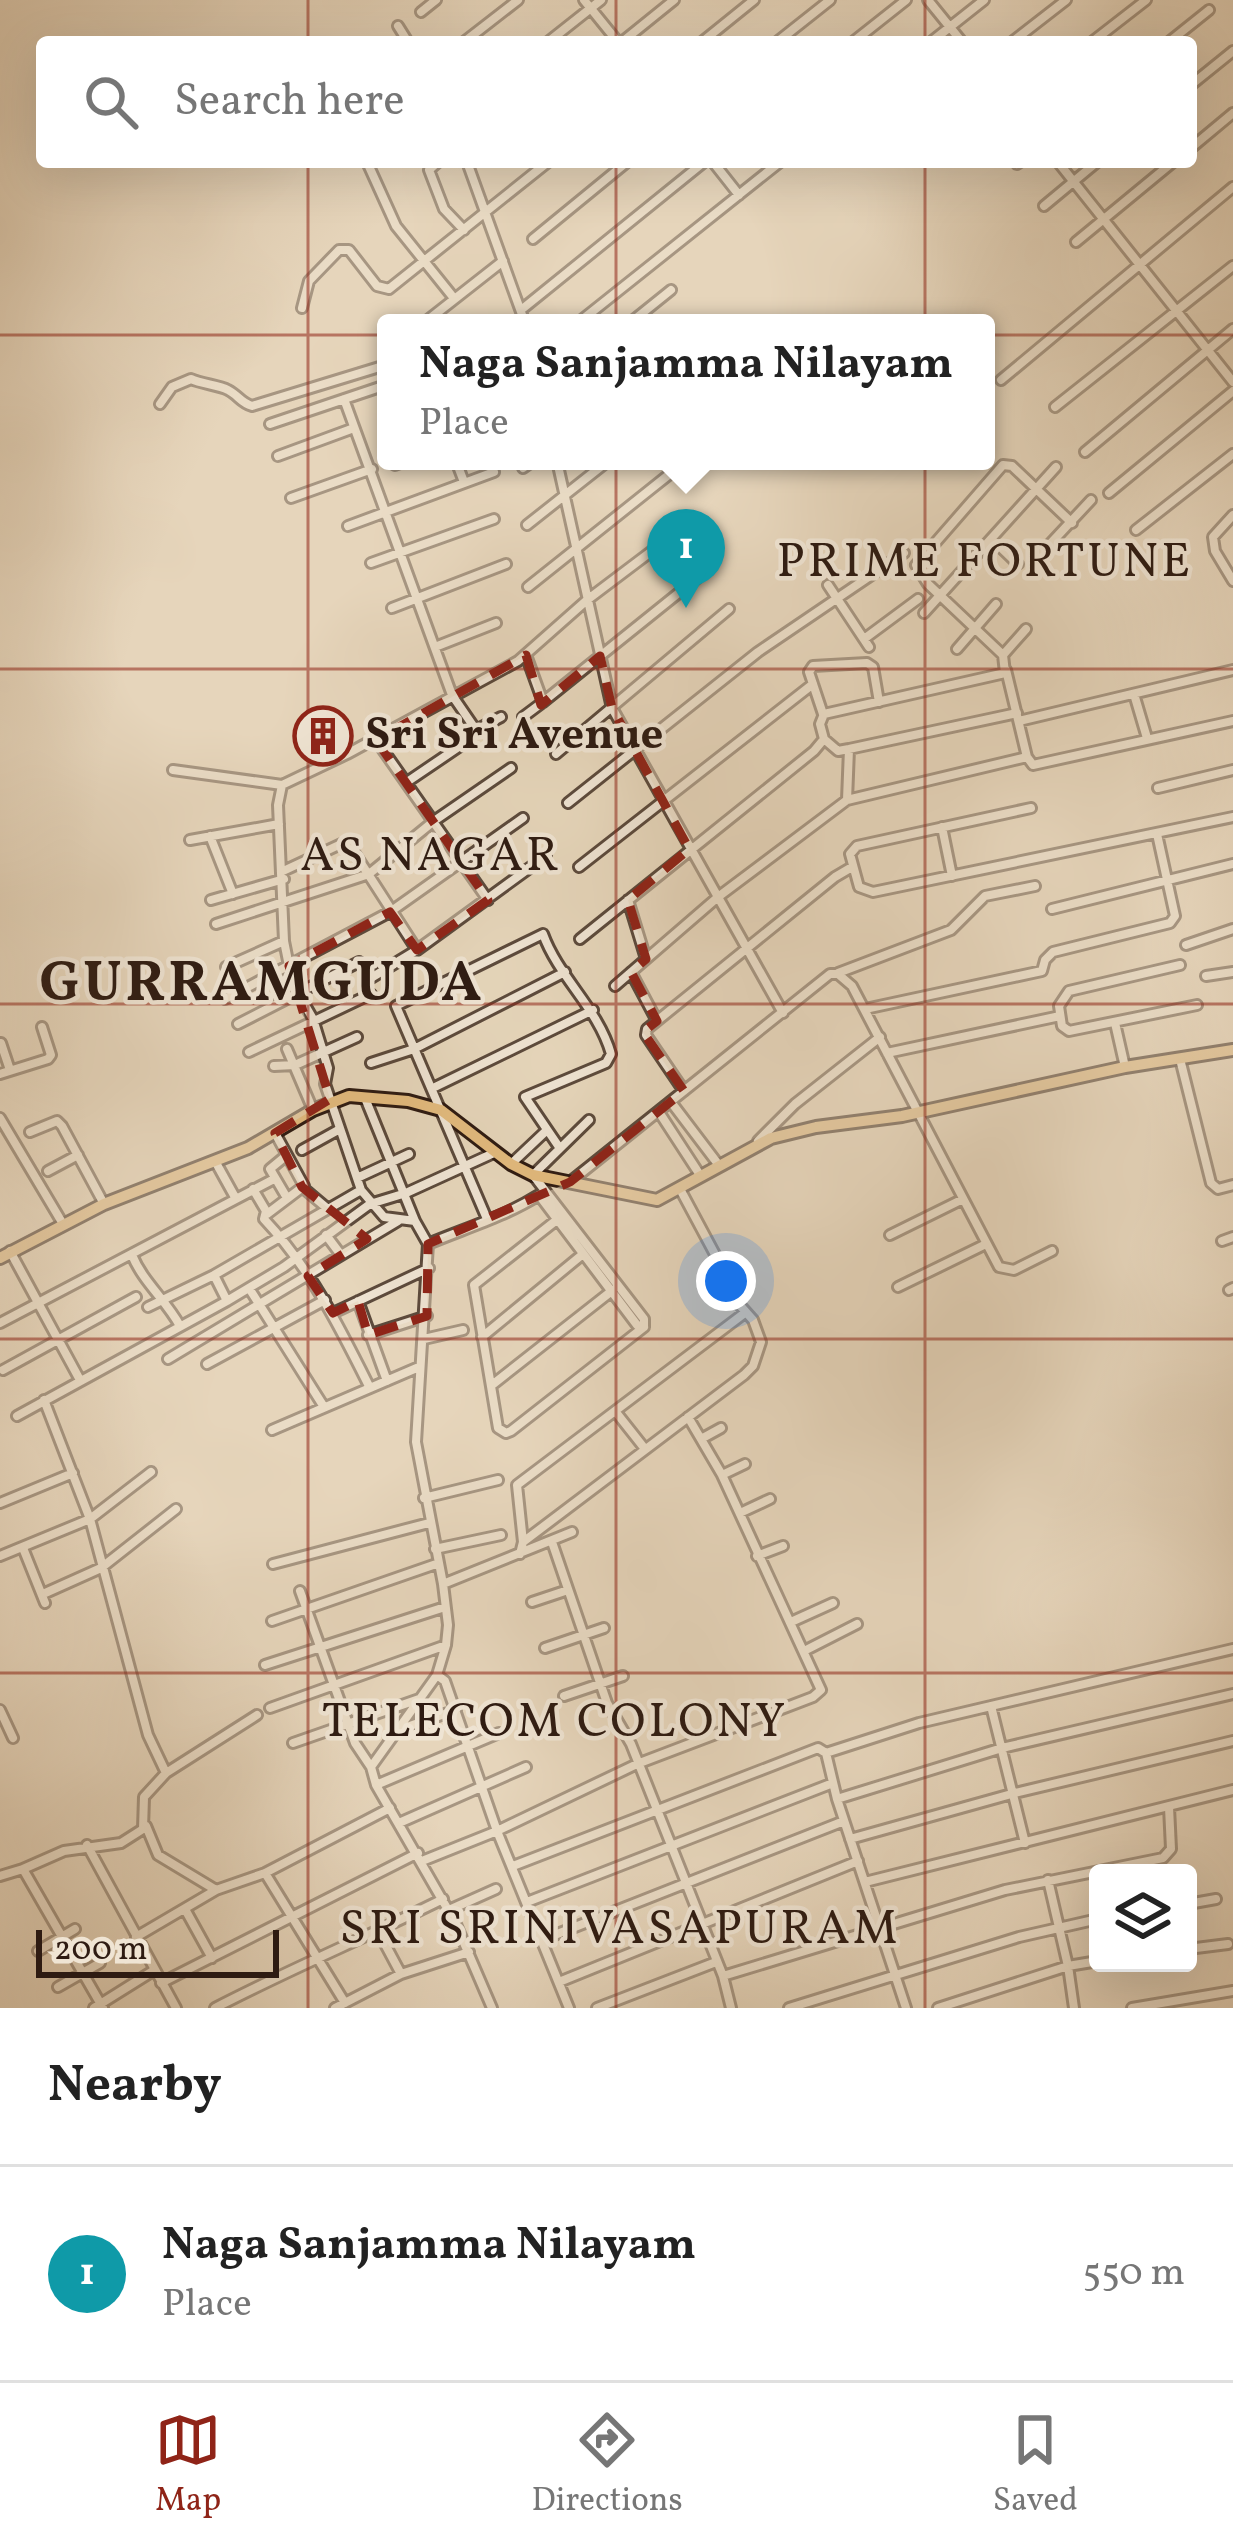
<!DOCTYPE html>
<html lang="en">
<head>
<meta charset="utf-8">
<style>
	body { margin:0; font-family:Vollkorn,serif; background:#f2f2f2; color:#222 }
	.controls { position:absolute; right:36px; bottom:36px; display:grid; overflow:hidden; border-radius:12px; box-shadow:0 12px 48px #0002 }
	.controls button { width:108px; height:108px; display:grid; place-items:center; padding:0; border:0; border-bottom:3px solid #e0e0e0; background:#fff; color:#222; font:60px sans-serif }
	.scale { position:absolute; left:36px; bottom:30px; width:243px; box-sizing:border-box; padding-left:12px; border:6px solid #2e1b12; border-top:0; font-size:33px; line-height:42px; white-space:nowrap; color:#2e1b12; -webkit-text-stroke:9px #efe4d3; paint-order:stroke }
	.you { position:absolute; left:726px; top:1281px; width:42px; height:42px; margin:-30px; border:9px solid #fff; border-radius:50%; background:#1a73e8; box-shadow:0 0 0 18px #1a73e833 }
	.badge { display:grid; place-items:center; width:78px; height:78px; border-radius:50%; background:#8f2418; color:#fff; font-size:39px; font-weight:700 }
	.pin { position:absolute; translate:-50% -99px; filter:drop-shadow(0 3px 6px #0008) }
	.pin::after { content:''; position:absolute; top:63px; width:42px; height:36px; background:inherit; clip-path:polygon(0 0,100% 0,50% 100%) }
	.popup { position:absolute; left:377px; top:314px; width:618px; height:156px; box-sizing:border-box; display:grid; place-content:center; border-radius:12px; background:#fff; filter:drop-shadow(0 3px 9px #0005); font-size:39px; white-space:nowrap; color:#767676 }
	.popup b { font-size:45px; color:#222 }
	.popup::after { content:''; position:absolute; left:50%; top:100%; margin-left:-24px; border:24px solid transparent; border-top-color:#fff }
	.list { margin:0; padding:0; list-style:none }
	h2 { display:flex; justify-content:space-between; align-items:center; height:156px; margin:0; padding:0 48px; font-size:51px }
	h2 small { font-size:39px; font-weight:400; color:#767676 }
	.list li { display:grid; grid-template-columns:78px 1fr auto; gap:36px; align-items:center; box-sizing:border-box; height:216px; padding:0 48px; border-top:3px solid #e0e0e0 }
	.list b { display:block; font-size:45px; white-space:nowrap }
	.list p { margin:0; font-size:39px; white-space:nowrap; color:#767676 }
	.list em { font-size:39px; font-style:normal; color:#767676 }
	.icon { flex:none; width:66px; height:66px; fill:none; stroke:currentColor; stroke-width:2; stroke-linecap:round; stroke-linejoin:round }
	.map { position:relative; flex:none; width:1233px; height:2008px; overflow:hidden }
	.search { position:absolute; background:#fff; box-shadow:0 12px 48px #0002; left:36px; right:36px; top:36px; height:132px; display:flex; align-items:center; gap:30px; box-sizing:border-box; padding:0 42px; border-radius:12px; color:#767676; font-size:45px }
	.sheet { height:372px; background:#fff }
	nav { display:flex; justify-content:space-around; align-items:center; box-sizing:border-box; height:168px; border-top:3px solid #e0e0e0; background:#fff; font-size:33px; color:#767676 }
	nav a { display:grid; justify-items:center; gap:6px }
	nav .on { color:#8f2418 }
	.map>svg:first-child { display:block }
	.lines { fill:none; stroke-linecap:round; stroke-linejoin:round }
	.minor-casing { stroke:#5c4a3c; stroke-width:14 }
	.major-casing { stroke:#2e1b12; stroke-width:16 }
	.minor { stroke:#efe4d3; stroke-width:8 }
	.major { stroke:#e3bb7e; stroke-width:10 }
	.marked { fill:none; stroke:#8f2418; stroke-width:9; stroke-dasharray:24 15; stroke-linejoin:round }
	.grid { fill:none; stroke:#8f2418; stroke-width:3; stroke-opacity:0.55 }
	.labels { text-anchor:middle; dominant-baseline:central; stroke-width:9; stroke-linejoin:round; paint-order:stroke }
	.poi-label { font-size:45px; font-weight:bold; fill:#2e1b12; stroke:#efe4d3; text-anchor:start }
	.neighbourhood-label { font-size:48px; letter-spacing:3px; fill:#2e1b12; stroke:#efe4d3 }
	.district-label { font-size:57px; font-weight:bold; letter-spacing:3px; fill:#2e1b12; stroke:#efe4d3 }
</style>
</head>
<body>
<div class="map">
<svg width="1233" height="2008" viewBox="0 0 1233 2008">
	<rect width="100%" height="100%" fill="#e6d6bb"/>
	<filter id="stains"><feTurbulence type="fractalNoise" baseFrequency=".00167" numOctaves="4"/><feColorMatrix values="0 0 0 0 .2 0 0 0 0 .09 0 0 0 0 .02 0 0 0 .5 -.17"/></filter>
	<radialGradient id="worn" r=".72"><stop offset=".6" stop-color="#630" stop-opacity="0"/><stop offset="1" stop-color="#630" stop-opacity=".3"/></radialGradient>
	<g class="lines">
		<!-- minor casing -->
		<g class="minor-casing">
			<path id="minor" d="M584,0L618,42
				M928,0L962,42
				M421,12L436,0
				M398,26L408,42
				M464,42L518,0
				M548,42L601,0
				M622,42L674,0
				M702,42L754,0
				M777,42L830,0
				M853,42L906,0
				M931,42L984,0
				M1012,42L1066,0
				M1092,42L1146,0
				M1169,42L1209,10
				M1191,85L1233,51
				M1191,148L1233,113
				M367,162L396,226L453,297
				M438,162L429,170L444,209L464,230
				M467,162L525,323
				M713,162L739,195
				M1058,162L1233,382
				M1017,164L1020,162
				M1044,206L1097,162
				M533,239L627,162
				M1076,242L1173,162
				M302,308L309,281L339,250H349L377,286L389,289L548,162
				M521,310L704,162
				M424,323L503,261
				M578,323L780,162
				M630,323L671,290
				M703,323L704,322
				M1001,380L1233,187
				M344,399L452,695L476,730L501,717
				M160,404L172,387L191,379C202,384 219,385 228,390C238,395 241,403 252,406L386,365
				M1055,407L1233,266
				M270,424L386,385
				M385,426H386
				M1085,452L1233,329
				M278,456L354,428
				M456,461L464,482
				M557,461L612,708L783,1013
				M395,465L406,461
				M523,468L533,461
				M1109,493L1233,391
				M291,498L372,469
				M1233,515L1213,537L1215,551L1233,581
				M527,525L608,461
				M348,526L494,472
				M1136,530L1233,454
				M992,539L1018,564
				M1036,559L1091,500
				M371,563L494,519
				M828,585L869,647
				M528,587L681,465
				M392,608L506,564
				M924,613L1056,467
				M864,639L918,599
				M435,647L496,623
				M957,649L996,604
				M526,655L543,702L711,567
				M1003,655L1026,629
				M1006,670L1027,757L1033,765L1233,721
				M1134,694L1147,738
				M823,714L809,672L813,666L867,663L873,667L879,702
				M523,717L543,702
				M1019,721L1233,670
				M824,739L838,751L849,749L1017,713
				M376,740L488,900
				M556,754L729,609
				M173,770L282,785L347,754L518,661L587,600L685,526
				M407,782L466,742
				M282,785L278,805L284,941L289,966L298,993L313,1019L328,1068L325,1084L361,1190L384,1217L415,1221L428,1244L416,1442L443,1584L448,1625L446,1645L437,1675L371,1767L376,1785L455,1922L492,2008
				M1158,788L1233,770
				M847,800L849,749
				M568,803L758,652L904,553
				M1031,808L857,846L850,854L859,887L873,892L1233,817
				M942,827L952,876
				M210,836L233,894
				M190,840L279,824
				M579,867L813,684
				M281,872L341,844L350,846L417,950
				M211,900L284,879
				M628,900L646,959
				M1052,909L1233,864
				M216,924L369,874L434,821L511,768
				M580,939L814,751L824,739L820,724L824,714L1005,673L1003,655L928,584L916,565L1003,465L1012,466L1072,523
				M1186,945L1233,929
				M1180,965L1069,991L1059,1006L1062,1026L1069,1031L1197,1005
				M226,967L284,941
				M631,972L657,1021
				M838,973L951,930L985,896L1035,886
				M1206,976L1233,972
				M371,978L417,950L546,856
				M615,986L718,897L847,800L1027,757
				M225,999L390,912L523,818
				M865,1009L1042,971L1045,960L1053,952L1170,923L1175,916L1157,834
				M1115,1023L1125,1067
				M238,1024L359,962
				M1,1043L10,1070
				M287,1049L313,1110
				M249,1052L371,994
				M887,1053L1060,1016
				M1180,1059L1211,1183L1218,1189L1233,1185
				M371,1063L414,1049L565,972
				M274,1066L295,1065L357,1037
				M0,1074L48,1059L51,1055L42,1027
				M433,1088L593,1010
				M684,1091L646,1035L647,1029L835,877L852,867
				M365,1098L415,1221
				M671,1102L718,1164
				M659,1112L700,1175
				M0,1118L63,1224
				M589,1120L533,1175L644,1319V1327
				M30,1132L57,1121L62,1126L104,1204
				M758,1141L795,1104L880,1037
				M302,1150L340,1129
				M287,1155L270,1169L287,1198
				M511,1164L547,1130
				M48,1171L78,1155
				M357,1178L409,1154
				M570,1182L830,974H838L852,986L999,1267L1014,1270L1052,1251
				M302,1187L328,1209
				M253,1189L266,1211L264,1219C311,1269 340,1328 370,1388
				M539,1195L637,1325L642,1326
				M236,1199L274,1179
				M267,1214L304,1186L275,1133
				M563,1215L474,1285L498,1428L506,1433L511,1431L644,1327
				M487,1219L396,1006L543,934C559,978 598,1008 611,1054L606,1063L525,1097L559,1147
				M326,1235L341,1255
				M890,1235L961,1200
				M1222,1241L1233,1237
				M428,1244C466,1228 504,1217 539,1195
				M10,1251L80,1380
				M132,1255C143,1282 166,1300 180,1326
				M214,1275L227,1301
				M898,1287L986,1244
				M249,1288L324,1407
				M1229,1290L1233,1288
				M358,1301L387,1381
				M148,1307L214,1275L361,1190
				M333,1313L429,1268
				M0,1323L236,1199L215,1161
				M368,1335L427,1316
				M482,1337L583,1254
				M424,1339L463,1330
				M168,1359L398,1221
				M207,1364L325,1300
				M3,1370L136,1297
				M492,1385L613,1290
				M615,1411L645,1449
				M17,1416L227,1301L284,1267L370,1204L406,1193L496,1152
				M272,1430L419,1367
				M701,1439L721,1428
				M722,1475L745,1464
				M424,1498L498,1480
				M0,1503L73,1473
				M740,1513L770,1499
				M523,1542L517,1485L746,1312
				M552,1542L607,1703L631,1744L723,1976L731,2008
				M23,1548L45,1603
				M435,1549L501,1535
				M520,1554L523,1542L744,1375L753,1366L761,1342L753,1320L729,1293L718,1260L680,1189
				M0,1556L90,1519L151,1472
				M757,1556L783,1546
				M273,1564L429,1523
				M443,1584L572,1532
				M300,1591L355,1743L371,1767
				M43,1594L101,1568L176,1509
				M532,1602L568,1590
				M272,1621L439,1563
				M791,1622L833,1603
				M545,1648L604,1628
				M806,1650L857,1624
				M265,1665L445,1607
				M437,1675L445,1681L497,1831L569,2008
				M564,1696L623,1676
				M991,1706L1025,1843
				M270,1708L446,1645
				M0,1710L13,1738
				M401,1729L456,1710
				M293,1743L419,1699
				M826,1753L919,1723L1233,1649
				M166,1773L257,1715
				M376,1785L499,1733
				M837,1799L1002,1748L1233,1694
				M399,1823L526,1767
				M146,1826L158,1855L216,1890
				M850,1839L1015,1793L1233,1741
				M87,1845L176,2008
				M422,1861L497,1831L637,1764L813,1697L821,1690L722,1475L688,1417
				M513,1866L818,1748L826,1753L837,1799L906,2008
				M23,1869L64,1851L121,1843L143,1829L144,1797L166,1773L148,1735L90,1519L44,1400
				M265,1873L345,2003
				M0,1876L23,1869L103,2008
				M1048,1880L1068,1966L1074,2008
				M865,1882L1233,1790
				M527,1902L833,1783
				M1188,1904L1216,1899
				M449,1910L496,1889
				M186,1911L212,1958
				M378,1931L401,1974
				M136,1937L216,1890L265,1873L390,1808
				M542,1940L844,1821
				M1188,1949L1228,1944
				M38,1951L75,1929
				M723,1976L1005,1890L1163,1858L1171,1849L1169,1807
				M559,1982L858,1861
				M161,1983L418,1853
				M58,1987L100,1963
				M94,2008L153,1971
				M215,2008C290,1969 367,1937 443,1899
				M335,2008L401,1974L469,1952
				M597,2008L716,1962
				M789,2008L1019,1937L1098,1919
				M938,2008L1068,1966L1098,1961
				M1132,2008L1233,1991"/>
		</g>
		<!-- major casing -->
		<g class="major-casing">
			<path id="major" d="M0,1258L104,1204L248,1148L313,1110L349,1096L408,1101L441,1110L511,1164L533,1175L657,1200L771,1138L816,1127L902,1116L1125,1067L1233,1050"/>
		</g>
		<!-- minor -->
		<use href="#minor" class="minor"/>
		<!-- major -->
		<use href="#major" class="major"/>
	</g>
	<!-- marked area -->
	<path d="M0 0H1233V2008H0ZM526,655L541,705L600,656L612,708L689,849L628,900L646,959L631,972L657,1021L643,1032L684,1091L570,1182L428,1244L427,1316L368,1335L358,1301L333,1313L308,1276L367,1239L302,1187L275,1133L330,1099L289,966L390,912L417,950L488,900L376,740Z" fill="#e6d6bb" fill-opacity=".55" fill-rule="evenodd"/>
	<path class="marked" d="M526,655L541,705L600,656L612,708L689,849L628,900L646,959L631,972L657,1021L643,1032L684,1091L570,1182L428,1244L427,1316L368,1335L358,1301L333,1313L308,1276L367,1239L302,1187L275,1133L330,1099L289,966L390,912L417,950L488,900L376,740Z"/>
	<!-- grid -->
	<path class="grid" d="M308,0V42M616,0V42M925,0V42M308,162V2008M616,162V2008M925,162V2008M0,335H1233M0,669H1233M0,1004H1233M0,1339H1233M0,1673H1233"/>
	<!-- icons -->
	<defs>
		<g id="building-ring" transform="scale(3)"><circle r="9.5" fill="#efe4d3" stroke="#8f2418" stroke-width="1.5"/><path d="M-4-6H4V6H1V3H-1V6H-4ZM-2.5-4.3h1.7v1.8h-1.7ZM.8-4.3h1.7v1.8H.8ZM-2.5-1h1.7V.8h-1.7ZM.8-1h1.7V.8H.8Z" fill="#8f2418"/></g>
	</defs>
	<g fill-rule="evenodd">
		<use href="#building-ring" x="323" y="736"/>
	</g>
	<g class="labels">
		<!-- poi labels -->
		<g class="poi-label">
			<text x="365" y="736">Sri Sri Avenue</text>
		</g>
		<!-- neighbourhood labels -->
		<g class="neighbourhood-label">
			<text x="985" y="563">PRIME FORTUNE</text>
			<text x="431" y="857">AS NAGAR</text>
			<text x="555" y="1723">TELECOM COLONY</text>
			<text x="620" y="1930">SRI SRINIVASAPURAM</text>
		</g>
		<!-- district labels -->
		<g class="district-label">
			<text x="262" y="985">GURRAMGUDA</text>
		</g>
	</g>
	<rect width="100%" height="100%" filter="url(#stains)"/>
	<rect width="100%" height="100%" fill="url(#worn)"/>
</svg>
<div class="controls">
<button><svg class="icon" aria-label="layers" viewBox="0 0 24 24"><path d="M12 4l9 5-9 5-9-5zM3 14l9 5 9-5"/></svg></button>
</div>
<div class="scale">200 m</div>
<div class="you"></div>
<div class="pin badge" style="left:686px;top:608px;background:#0f9aa8">1</div>
<div class="popup"><b>Naga Sanjamma Nilayam</b>Place</div>
<div class="search"><svg class="icon" aria-label="search" viewBox="0 0 24 24"><circle cx="10" cy="10" r="6"/><path d="M15 15l6 6"/></svg>Search here</div>
</div>
<section class="sheet">
<h2>Nearby<small></small></h2>
<ul class="list">
<li><span class="badge" style="background:#0f9aa8">1</span><div><b>Naga Sanjamma Nilayam</b><p>Place</p></div><em>550 m</em></li>
</ul>
</section>
<nav>
<a class="on"><svg class="icon" aria-label="map" viewBox="0 0 24 24"><path d="M3 6l6-2 6 2 6-2v14l-6 2-6-2-6 2zM9 4v14M15 6v14"/></svg>Map</a>
<a><svg class="icon" aria-label="directions" viewBox="0 0 24 24"><path d="M12 3l9 9-9 9-9-9zM9 14v-3h6M13 9l2 2-2 2"/></svg>Directions</a>
<a><svg class="icon" aria-label="saved" viewBox="0 0 24 24"><path d="M7 4h10v16l-5-4-5 4z"/></svg>Saved</a>
</nav>
</body>
</html>
